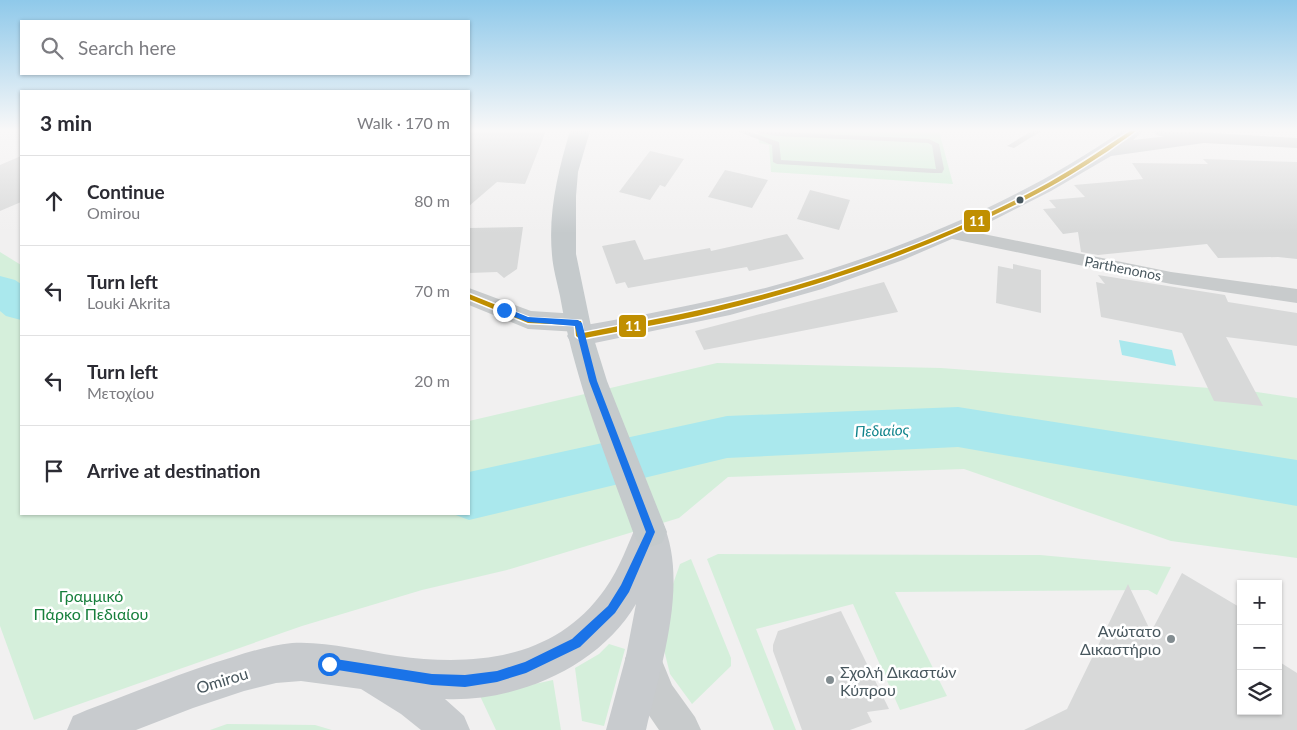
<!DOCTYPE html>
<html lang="en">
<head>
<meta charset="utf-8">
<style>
	body { margin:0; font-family:Lato,sans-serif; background:#f7f7f7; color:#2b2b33 }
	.controls { position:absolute; right:15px; bottom:15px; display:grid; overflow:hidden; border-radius:0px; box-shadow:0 1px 4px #0004 }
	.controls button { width:45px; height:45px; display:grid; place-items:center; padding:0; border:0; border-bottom:1px solid #e1e1e2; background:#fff; color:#2b2b33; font:25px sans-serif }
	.stop { position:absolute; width:15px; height:15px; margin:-11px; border:4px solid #1a73e8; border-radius:50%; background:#fff }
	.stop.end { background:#1a73e8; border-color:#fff; box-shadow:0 1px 5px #0008 }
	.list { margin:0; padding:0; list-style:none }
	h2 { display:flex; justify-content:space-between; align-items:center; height:65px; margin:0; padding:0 20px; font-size:21px }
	h2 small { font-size:16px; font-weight:400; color:#7c7c81 }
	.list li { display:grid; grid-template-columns:32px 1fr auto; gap:15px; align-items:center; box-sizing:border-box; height:90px; padding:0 20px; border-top:1px solid #e1e1e2 }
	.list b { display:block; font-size:19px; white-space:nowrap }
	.list p { margin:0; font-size:16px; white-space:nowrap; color:#7c7c81 }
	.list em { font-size:16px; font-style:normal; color:#7c7c81 }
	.icon { flex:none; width:28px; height:28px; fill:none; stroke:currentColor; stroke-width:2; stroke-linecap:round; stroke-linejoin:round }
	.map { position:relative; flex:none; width:1297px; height:730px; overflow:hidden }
	.search { position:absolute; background:#fff; box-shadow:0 1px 4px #0004; left:20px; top:20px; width:450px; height:55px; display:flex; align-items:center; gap:12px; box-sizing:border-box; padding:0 18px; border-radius:0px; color:#7c7c81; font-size:19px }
	.panel { position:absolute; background:#fff; box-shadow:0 1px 4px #0004; left:20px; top:90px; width:450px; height:425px; border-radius:0px }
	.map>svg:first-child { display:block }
	.green { fill:#d5efdb }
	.water { fill:#aae8ed }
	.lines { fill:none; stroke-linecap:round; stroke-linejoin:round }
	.river { fill:#aae8ed; fill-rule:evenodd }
	.building { fill:#d8d9d9 }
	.service { fill:#c8cbcc; fill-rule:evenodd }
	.minor { fill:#c8cbcc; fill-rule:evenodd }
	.tertiary { fill:#c8cbcc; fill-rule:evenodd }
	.secondary { fill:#c8cbce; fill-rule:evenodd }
	.primary { fill:#c5cacc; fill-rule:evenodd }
	.bus-1-casing { stroke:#fff; stroke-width:3 }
	.bus-1 { fill:#c08f01; fill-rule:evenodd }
	.route { fill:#1a73e8 }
	.bus-dot { fill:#47565d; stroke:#fff; stroke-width:2 }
	.poi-dot { fill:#828c90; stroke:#fff; stroke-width:2 }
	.labels { text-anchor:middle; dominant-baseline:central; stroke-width:5; stroke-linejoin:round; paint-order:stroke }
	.street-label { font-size:14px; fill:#47565d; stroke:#fff }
	.water-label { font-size:15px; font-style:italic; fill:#0e838b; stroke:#fff }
	.near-park-label { font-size:16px; fill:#177f3c; stroke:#fff }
	.near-poi-label { font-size:16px; fill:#47565d; stroke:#fff; text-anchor:end }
	.near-street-label { font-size:16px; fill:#47565d; stroke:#fff }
	.line-badge { stroke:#fff; stroke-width:2 }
	.badge-label { font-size:14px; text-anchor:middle; font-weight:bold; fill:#fff }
</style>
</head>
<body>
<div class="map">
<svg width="1297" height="730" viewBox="0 0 1297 730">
	<rect width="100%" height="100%" fill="#f1f0f0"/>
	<!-- green -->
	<path class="green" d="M758,131H939L953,184L771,172L769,145L759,143Z
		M0,252L21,265V514H469V421L717,363L941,368L1250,391L1297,398V558L1171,541L964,469L728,477L679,518L507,570L422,590L302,626L34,720L0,626Z
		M718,554L1040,555L1171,567L1157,595L1148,590L895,592L947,696L900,710L853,604L756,629L796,730H774L707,559Z
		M691,559L731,658V666L692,704L670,674L662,642L673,584L680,564Z
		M609,644L625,649L604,726L582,721L575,668L599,654Z
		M553,680L561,730H496L480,696Z
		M227,724L315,725L332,730H210Z"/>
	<!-- water -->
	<path class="water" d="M1119,340L1172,350L1176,366L1122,355Z"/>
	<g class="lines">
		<!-- river -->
		<path class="river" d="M0,276L15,280L21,284V320L6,316L0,311Z
			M958,407L1297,460V506L958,447L727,458L469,520L453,514H469V472L727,416Z"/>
	</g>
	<!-- building -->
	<path class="building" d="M469,131H546L525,184L497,182L469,206Z
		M650,151L684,159L665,187L660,185L650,200L619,192Z
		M21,156V202L0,211V165Z
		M1203,159L1297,162V259L1278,257L1218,258L1207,244L1098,255L1081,252L1078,232L1063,234L1043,209L1056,208L1049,200L1085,197L1074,185L1143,179L1132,163L1208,164Z
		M725,170L768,180L752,208L708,197Z
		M810,190L850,200L839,230L797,219Z
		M523,227L517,269L504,278L497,272L469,273V228Z
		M787,234L804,259L749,271L747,267L628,288L625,282L616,284L602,246L635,240L644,260L710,248L711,251Z
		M1013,264L1041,270V313L996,303L998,266L1013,269Z
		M1098,275L1225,295L1228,302L1297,313V346L1226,337L1263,406L1214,401L1182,333L1101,317L1096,282L1105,284Z
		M884,282L898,312L704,350L695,331Z
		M1182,573L1241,608V711H1278V661L1297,673V730H1024L1067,709L1128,584L1151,632Z
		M841,611L889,709L867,712L872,722L850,730H802L773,651V645L778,631Z"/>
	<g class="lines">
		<!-- service -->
		<path class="service" d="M737,131H747L779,142L781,160L936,169L932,145L928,143L778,136L758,133L754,131L929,139L939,144L944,169L942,173H933L777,164L773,162L772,145Z
			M1032,131H1041L1014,148L1007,146Z"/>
		<!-- minor -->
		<path class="minor" d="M1153,131C1201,131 1249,136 1297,138V148L1204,143L1160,136L1155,134Z
			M949,227L1171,272L1297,289V303L1171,284L943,237L940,233L943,229Z"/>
		<!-- tertiary -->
		<path class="tertiary" d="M469,288L531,311L578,314L587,317L590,323L587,329L578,332L528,329L469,305Z
			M643,641L656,646L672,685L695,717L701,730H659L646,711L625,659L630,646Z"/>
		<!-- secondary -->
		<path class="secondary" d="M1121,131H1143L1133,140L1204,132L1211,134L1214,138L1211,142L1111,156L1051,191L982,226L903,260L822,289L730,315L580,346L571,343L567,336L571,329L580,326C643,315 707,303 769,287C887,256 1021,202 1121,131Z
			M650,517L662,521C690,582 660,668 646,730H606L626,656L636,604C599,667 517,702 445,699L464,716L470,730H421L401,714L361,689L301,681L276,683L244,691L193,708L136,730H67L73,716L87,710C135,692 183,672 233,657C252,651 272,645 292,643C326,641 363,651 397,656C475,667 556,659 605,589C620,568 628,544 638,521Z"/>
		<!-- primary -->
		<path class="primary" d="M570,131H590L578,172L576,196V254L593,336L607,381L667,532L662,543L650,547L638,543L633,532C605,454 574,378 560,296C557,282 553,268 552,255C548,212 558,171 570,131Z"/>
		<!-- bus-1 casing -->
		<g class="bus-1-casing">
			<path id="bus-1" d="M1130,131H1136C1127,138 1117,144 1108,151C1082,168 1055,185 1027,199C927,250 822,286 714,312C670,323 625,330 580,339L576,336L575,325L528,323L469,299V294L529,318L581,321L583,333C627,324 670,317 713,307C825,281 935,243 1037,189C1069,172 1100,151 1130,131Z"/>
		</g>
		<!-- bus-1 -->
		<use href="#bus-1" class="bus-1"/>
	</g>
	<!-- sky -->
	<linearGradient id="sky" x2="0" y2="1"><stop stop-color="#8fc9ea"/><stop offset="0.56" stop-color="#f9f8f8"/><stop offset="1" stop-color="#f9f8f8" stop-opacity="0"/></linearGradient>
	<rect width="1297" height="233" fill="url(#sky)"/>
	<!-- route -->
	<path class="route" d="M504,307L528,317L578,320L582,323L597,381L655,532L629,592L615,613L580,647L526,673L497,682L465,687L432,685L325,668L323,664L325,660L329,658L432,674L465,675L497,671L525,662L572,639L608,606L621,585L646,532L589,381L575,326L528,322L501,312V308Z"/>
	<!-- markers -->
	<circle class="bus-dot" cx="1020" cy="200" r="4.5"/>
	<g class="poi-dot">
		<circle cx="1171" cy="639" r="5"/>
		<circle cx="830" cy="680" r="5"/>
	</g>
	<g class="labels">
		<!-- street labels -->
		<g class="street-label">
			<text transform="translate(1123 268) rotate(11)">Parthenonos</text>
		</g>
		<!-- water labels -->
		<g class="water-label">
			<text transform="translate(882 430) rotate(-2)">Πεδιαίος</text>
		</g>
		<!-- near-park labels -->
		<g class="near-park-label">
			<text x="91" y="595">Γραμμικό<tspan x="91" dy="18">Πάρκο Πεδιαίου</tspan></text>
		</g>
		<!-- near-poi labels -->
		<g class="near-poi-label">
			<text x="1161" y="630">Ανώτατο<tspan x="1161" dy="18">Δικαστήριο</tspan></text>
			<text x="840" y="671" text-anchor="start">Σχολή Δικαστών<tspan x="840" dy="18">Κύπρου</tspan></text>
		</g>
		<!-- near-street labels -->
		<g class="near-street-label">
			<text transform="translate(222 680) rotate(-17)">Omirou</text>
		</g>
	</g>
	<g class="line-badge">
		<rect x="963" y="209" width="28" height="24" rx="5" fill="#c08f01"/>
		<rect x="618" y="314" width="29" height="24" rx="5" fill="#c08f01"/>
	</g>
	<g class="badge-label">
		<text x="977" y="226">11</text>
		<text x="633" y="331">11</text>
	</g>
</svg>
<div class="controls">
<button>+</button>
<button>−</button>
<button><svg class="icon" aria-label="layers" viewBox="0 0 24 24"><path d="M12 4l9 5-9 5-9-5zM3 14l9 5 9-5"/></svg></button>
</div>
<div class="stop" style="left:329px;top:664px"></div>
<div class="stop end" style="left:504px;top:310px"></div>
<div class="search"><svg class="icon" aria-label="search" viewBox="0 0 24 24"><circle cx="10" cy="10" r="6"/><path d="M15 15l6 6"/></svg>Search here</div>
<section class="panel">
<h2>3 min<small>Walk · 170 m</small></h2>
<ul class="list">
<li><svg class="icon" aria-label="ahead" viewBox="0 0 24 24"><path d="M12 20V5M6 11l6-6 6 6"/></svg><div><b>Continue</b><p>Omirou</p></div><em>80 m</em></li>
<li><svg class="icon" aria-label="left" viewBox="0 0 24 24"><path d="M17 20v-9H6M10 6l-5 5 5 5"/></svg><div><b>Turn left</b><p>Louki Akrita</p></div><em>70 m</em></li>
<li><svg class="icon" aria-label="left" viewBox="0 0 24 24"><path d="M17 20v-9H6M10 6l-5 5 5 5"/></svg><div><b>Turn left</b><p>Μετοχίου</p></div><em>20 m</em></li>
<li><svg class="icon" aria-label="arrive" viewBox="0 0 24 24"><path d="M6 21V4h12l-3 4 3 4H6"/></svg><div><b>Arrive at destination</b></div></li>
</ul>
</section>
</div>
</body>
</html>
